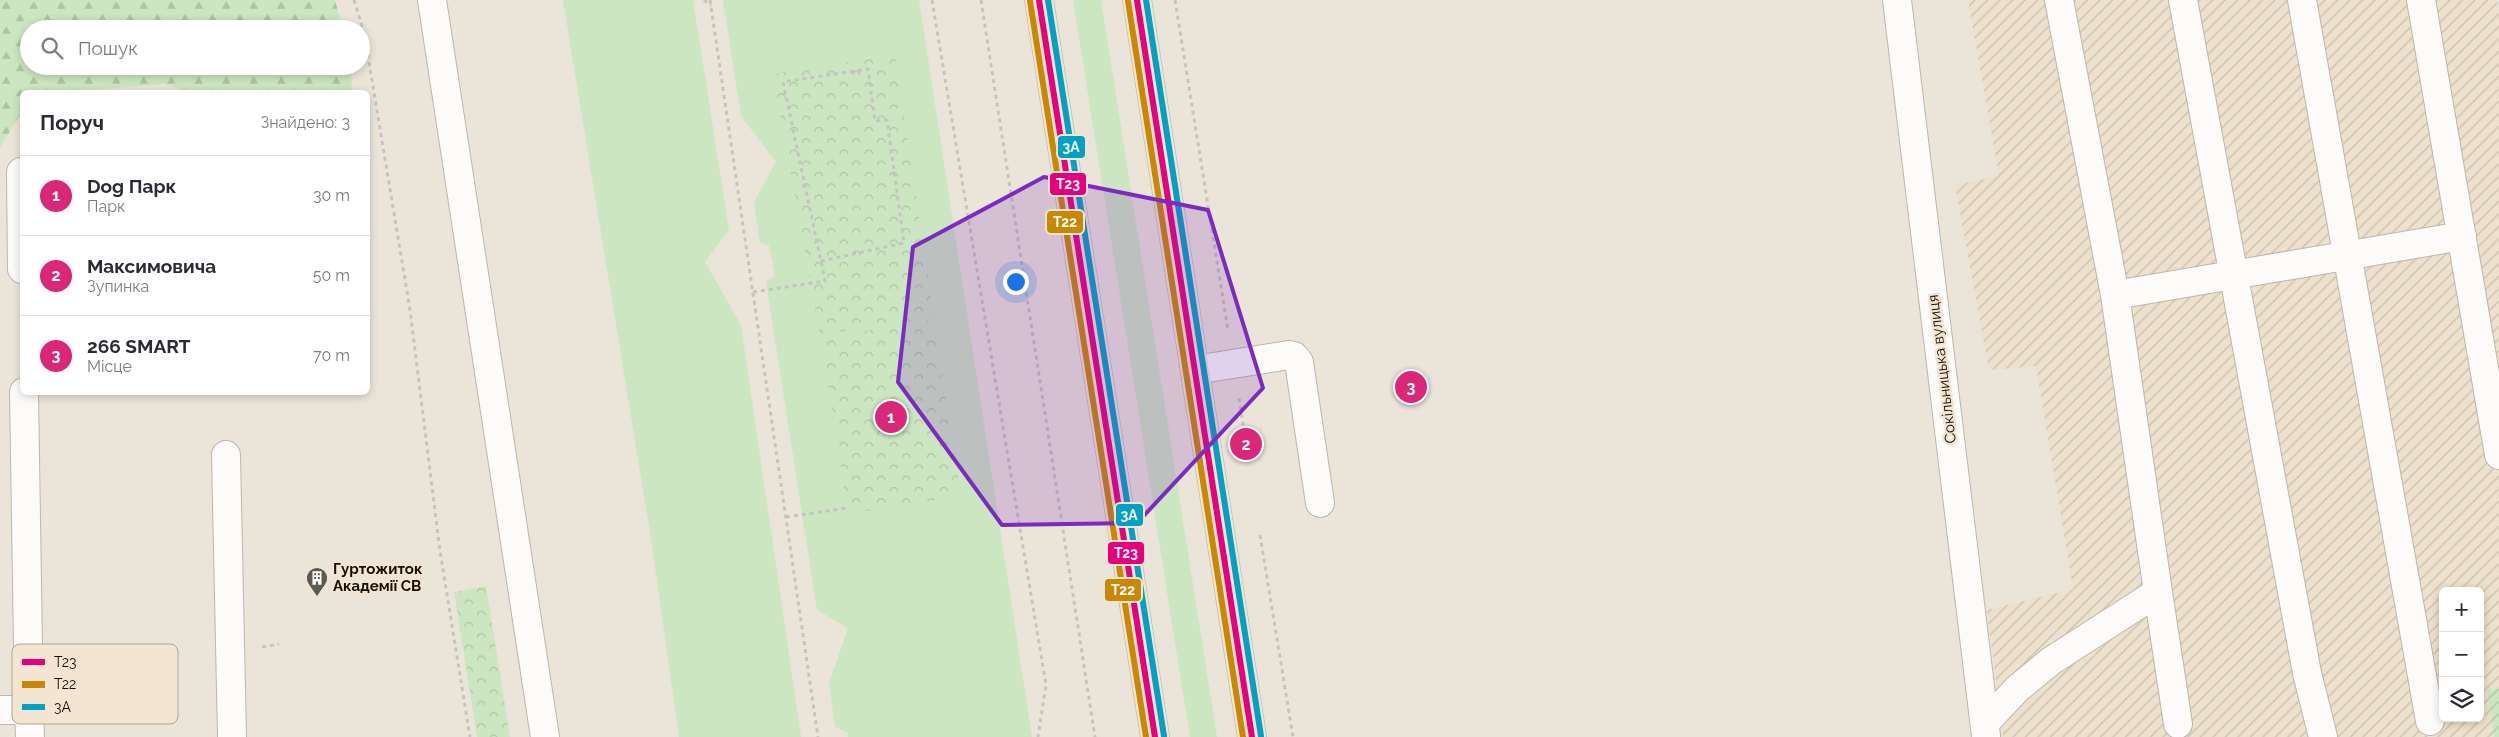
<!DOCTYPE html>
<html lang="uk">
<head>
<meta charset="utf-8">
<style>
	body { margin:0; font-family:Raleway,sans-serif; background:#f2f2f3; color:#2b2b33 }
	.controls { position:absolute; right:15px; bottom:15px; display:grid; overflow:hidden; border-radius:8px; box-shadow:0 2px 8px #0003 }
	.controls button { width:45px; height:45px; display:grid; place-items:center; padding:0; border:0; border-bottom:1px solid #e1e1e2; background:#fff; color:#2b2b33; font:25px sans-serif }
	.you { position:absolute; left:1015px; top:281px; width:18px; height:18px; margin:-12px; border:4px solid #fff; border-radius:50%; background:#1a73e8; box-shadow:0 0 0 8px #1a73e833 }
	.badge { display:grid; place-items:center; width:32px; height:32px; border-radius:50%; background:#db2777; color:#fff; font-size:16px; font-weight:700 }
	.pin { position:absolute; translate:-50% -50%; border:2px solid #fff; box-shadow:0 1px 5px #0006 }
	.list { margin:0; padding:0; list-style:none }
	h2 { display:flex; justify-content:space-between; align-items:center; height:65px; margin:0; padding:0 20px; font-size:21px }
	h2 small { font-size:16px; font-weight:400; color:#7c7c81 }
	.list li { display:grid; grid-template-columns:32px 1fr auto; gap:15px; align-items:center; box-sizing:border-box; height:80px; padding:0 20px; border-top:1px solid #e1e1e2 }
	.list b { display:block; font-size:19px; white-space:nowrap }
	.list p { margin:0; font-size:16px; white-space:nowrap; color:#7c7c81 }
	.list em { font-size:16px; font-style:normal; color:#7c7c81 }
	.icon { flex:none; width:28px; height:28px; fill:none; stroke:currentColor; stroke-width:2; stroke-linecap:round; stroke-linejoin:round }
	.map { position:relative; flex:none; width:2499px; height:737px; overflow:hidden }
	.search { position:absolute; background:#fff; box-shadow:0 2px 8px #0003; left:20px; top:20px; width:350px; height:55px; display:flex; align-items:center; gap:12px; box-sizing:border-box; padding:0 18px; border-radius:28px; color:#7c7c81; font-size:19px }
	.panel { position:absolute; background:#fff; box-shadow:0 2px 8px #0003; left:20px; top:90px; width:350px; height:305px; border-radius:8px }
	.map>svg:first-child { display:block }
	.industrial { fill:url(#industrial-furrows); fill-rule:evenodd }
	.grass { fill:#cce6c1 }
	.forest { fill:url(#forest-firs) }
	.park { fill:url(#park-crowns) }
	.garden { fill:url(#garden-furrows) }
	.lines { fill:none; stroke-linecap:round; stroke-linejoin:round }
	.minor-casing { stroke:#bcb6ae; stroke-width:30 }
	.major-casing { stroke:#c4c1bb; stroke-width:30 }
	.path { stroke:#c6c4c0; stroke-width:3; stroke-dasharray:4 4; stroke-linecap:butt }
	.minor { stroke:#fcfbf9; stroke-width:28 }
	.major { stroke:#f1e8e7; stroke-width:28 }
	.bus-1-casing { stroke:#f3e5d1; stroke-width:10 }
	.bus-2-casing { stroke:#f3e5d1; stroke-width:10 }
	.bus-3-casing { stroke:#f3e5d1; stroke-width:10 }
	.bus-1 { stroke:#e5007d; stroke-width:6 }
	.bus-2 { stroke:#c98802; stroke-width:6 }
	.bus-3 { stroke:#01a1c4; stroke-width:6 }
	.marked { fill:#7b2cbf; fill-opacity:0.2; stroke:#7b2cbf; stroke-width:4; stroke-linejoin:round }
	.labels { text-anchor:middle; dominant-baseline:central; stroke-width:5; stroke-linejoin:round; paint-order:stroke }
	.street-label { font-size:15px; fill:#130e08; stroke:#f3e5d1 }
	.poi-label { font-size:15px; font-weight:bold; fill:#130e08; stroke:#f3e5d1; text-anchor:start }
	.key { fill:#f3e5d1; stroke:#b0a495; stroke-width:1 }
	.key-label { font-size:14px; fill:#130e08 }
	.line-badge { stroke:#f3e5d1; stroke-width:2 }
	.badge-label { font-size:14px; text-anchor:middle; font-weight:bold; fill:#fff }
</style>
</head>
<body>
<div class="map">
<svg width="2499" height="737" viewBox="0 0 2499 737">
	<defs>
		<pattern id="industrial-furrows" width="10" height="10" patternUnits="userSpaceOnUse" patternTransform="scale(1.25)"><rect width="10" height="10" fill="#ede0cc"/><path d="M-1 1l2-2M0 10L10 0M9 11l2-2" fill="none" stroke="#cabfae"/></pattern>
		<pattern id="forest-firs" width="22" height="20" patternUnits="userSpaceOnUse" patternTransform="scale(1.25)"><rect width="22" height="20" fill="#cce6c1"/><path d="M5 1l3.5 6h-7zM16 11l3.5 6h-7z" fill="#aec4a4"/></pattern>
		<pattern id="park-crowns" width="20" height="18" patternUnits="userSpaceOnUse" patternTransform="scale(1.25)"><rect width="20" height="18" fill="#cce6c1"/><path d="M2 6a3 3 0 1 1 6 0M12 15a3 3 0 1 1 6 0" fill="none" stroke="#aec4a4"/></pattern>
		<pattern id="garden-furrows" width="10" height="10" patternUnits="userSpaceOnUse" patternTransform="scale(1.25)"><rect width="10" height="10" fill="#cce6c1"/><path d="M-1 1l2-2M0 10L10 0M9 11l2-2" fill="none" stroke="#aec4a4"/></pattern>
	</defs>
	<rect width="100%" height="100%" fill="#ebe4d9"/>
	<!-- industrial -->
	<path class="industrial" d="M1968,0H2497L2499,12V688L2487,690L2494,737H2003L1987,610L2073,589L2036,366L1989,370L1955,185L1999,176ZM2443,591H2480V718H2443Z"/>
	<!-- grass -->
	<path class="grass" d="M563,0H693L729,230L705,262L741,325L801,737H679L652,545Z
		M723,0H919L1032,737H848V733L835,727L829,684L848,628L817,610L766,282L775,275L769,246L760,242L754,202L776,162L741,116Z
		M1073,0H1101L1217,737H1190Z"/>
	<!-- forest -->
	<path class="forest" d="M0,0H335L343,29H29V66H351L352,92H187L166,84L66,92H22V112L0,147Z"/>
	<!-- park -->
	<path class="park" d="M895,55L934,318L820,335L773,74Z
		M934,320L961,496L848,514L821,338Z
		M486,586L510,737H477L454,592Z"/>
	<!-- garden -->
	<path class="garden" d="M2499,688V737H2494L2487,690Z"/>
	<g class="lines">
		<!-- minor casing -->
		<g class="minor-casing">
			<path id="minor" d="M432,0L545,737
				M1897,0L1986,736
				M2183,0L2307,673L2323,737
				M2302,0L2430,721
				M2421,0L2499,455
				M21,172L22,269
				M2115,295L2462,236
				M1195,370L1289,355L1294,356L1299,362L1320,503
				M226,455L232,737
				M2158,592L2178,724
				M0,710H29L24,392
				M29,710L30,737
				M1985,723L2017,689L2051,661L2158,592L2115,295L2059,0"/>
		</g>
		<!-- major casing -->
		<g class="major-casing">
			<path id="major" d="M1039,0L1155,737
				M1137,0L1252,737"/>
		</g>
		<!-- path -->
		<path class="path" d="M354,0L364,32L410,310L440,551L470,737
			M704,0L711,6
			M710,0L818,737
			M932,0L1046,685L1038,737
			M981,0L1095,737
			M1175,0L1228,330
			M753,292L825,281L821,261L783,82L868,69L875,121L887,120L904,243L821,261
			M1239,398L1246,444
			M786,517L847,508
			M1260,535L1293,737
			M262,647L279,644"/>
		<!-- minor -->
		<use href="#minor" class="minor"/>
		<!-- major -->
		<use href="#major" class="major"/>
		<!-- bus-1 casing -->
		<g class="bus-1-casing">
			<path id="bus-1" d="M1039,0L1155,737
				M1137,0L1252,737"/>
		</g>
		<!-- bus-2 casing -->
		<g class="bus-2-casing">
			<path id="bus-2" d="M1030,1L1146,737
				M1128,1L1243,737"/>
		</g>
		<!-- bus-3 casing -->
		<g class="bus-3-casing">
			<path id="bus-3" d="M1048,0L1164,736
				M1146,0L1261,736"/>
		</g>
		<!-- bus-1 -->
		<use href="#bus-1" class="bus-1"/>
		<!-- bus-2 -->
		<use href="#bus-2" class="bus-2"/>
		<!-- bus-3 -->
		<use href="#bus-3" class="bus-3"/>
	</g>
	<!-- marked area -->
	<path class="marked" d="M1044,177L1208,210L1263,388L1137,523L1002,525L898,382L913,247Z"/>
	<!-- icons -->
	<defs>
		<g id="building-pin" transform="scale(1.125)"><path d="M0 17L-7.5 6A9.5 9.5 0 1 1 7.5 6Z" fill="#5f5951" stroke="#f3e5d1"/><path d="M-4-6H4V6H1V3H-1V6H-4ZM-2.5-4.3h1.7v1.8h-1.7ZM.8-4.3h1.7v1.8H.8ZM-2.5-1h1.7V.8h-1.7ZM.8-1h1.7V.8H.8Z" fill="#fff"/></g>
	</defs>
	<g fill-rule="evenodd">
		<use href="#building-pin" x="317" y="578"/>
	</g>
	<g class="labels">
		<!-- street labels -->
		<g class="street-label">
			<text transform="translate(1942 369) rotate(-97)">Сокільницька вулиця</text>
		</g>
		<!-- poi labels -->
		<g class="poi-label">
			<text x="333" y="569">Гуртожиток<tspan x="333" dy="17">Академії СВ</tspan></text>
		</g>
	</g>
	<!-- legend -->
	<rect x="12" y="644" width="166" height="80" rx="8" class="key"/>
	<rect x="22" y="659" width="23" height="6" fill="#e5007d"/>
	<rect x="22" y="681" width="23" height="7" fill="#c98802"/>
	<rect x="22" y="704" width="23" height="6" fill="#01a1c4"/>
	<g class="key-label">
		<text x="54" y="667">Т23</text>
		<text x="54" y="689">Т22</text>
		<text x="54" y="712">3А</text>
	</g>
	<g class="line-badge">
		<rect x="1057" y="135" width="29" height="24" rx="5" fill="#01a1c4"/>
		<rect x="1049" y="172" width="38" height="24" rx="5" fill="#e5007d"/>
		<rect x="1046" y="210" width="38" height="24" rx="5" fill="#c98802"/>
		<rect x="1115" y="503" width="29" height="24" rx="5" fill="#01a1c4"/>
		<rect x="1107" y="541" width="38" height="24" rx="5" fill="#e5007d"/>
		<rect x="1104" y="578" width="38" height="24" rx="5" fill="#c98802"/>
	</g>
	<g class="badge-label">
		<text x="1071" y="152">3А</text>
		<text x="1068" y="189">Т23</text>
		<text x="1065" y="227">Т22</text>
		<text x="1129" y="520">3А</text>
		<text x="1126" y="558">Т23</text>
		<text x="1123" y="595">Т22</text>
	</g>
</svg>
<div class="controls">
<button>+</button>
<button>−</button>
<button><svg class="icon" aria-label="layers" viewBox="0 0 24 24"><path d="M12 4l9 5-9 5-9-5zM3 14l9 5 9-5"/></svg></button>
</div>
<div class="you"></div>
<div class="pin badge" style="left:891px;top:417px">1</div>
<div class="pin badge" style="left:1246px;top:444px">2</div>
<div class="pin badge" style="left:1411px;top:387px">3</div>
<div class="search"><svg class="icon" aria-label="search" viewBox="0 0 24 24"><circle cx="10" cy="10" r="6"/><path d="M15 15l6 6"/></svg>Пошук</div>
<section class="panel">
<h2>Поруч<small>Знайдено: 3</small></h2>
<ul class="list">
<li><span class="badge">1</span><div><b>Dog Парк</b><p>Парк</p></div><em>30 m</em></li>
<li><span class="badge">2</span><div><b>Максимовича</b><p>Зупинка</p></div><em>50 m</em></li>
<li><span class="badge">3</span><div><b>266 SMART</b><p>Місце</p></div><em>70 m</em></li>
</ul>
</section>
</div>
</body>
</html>
